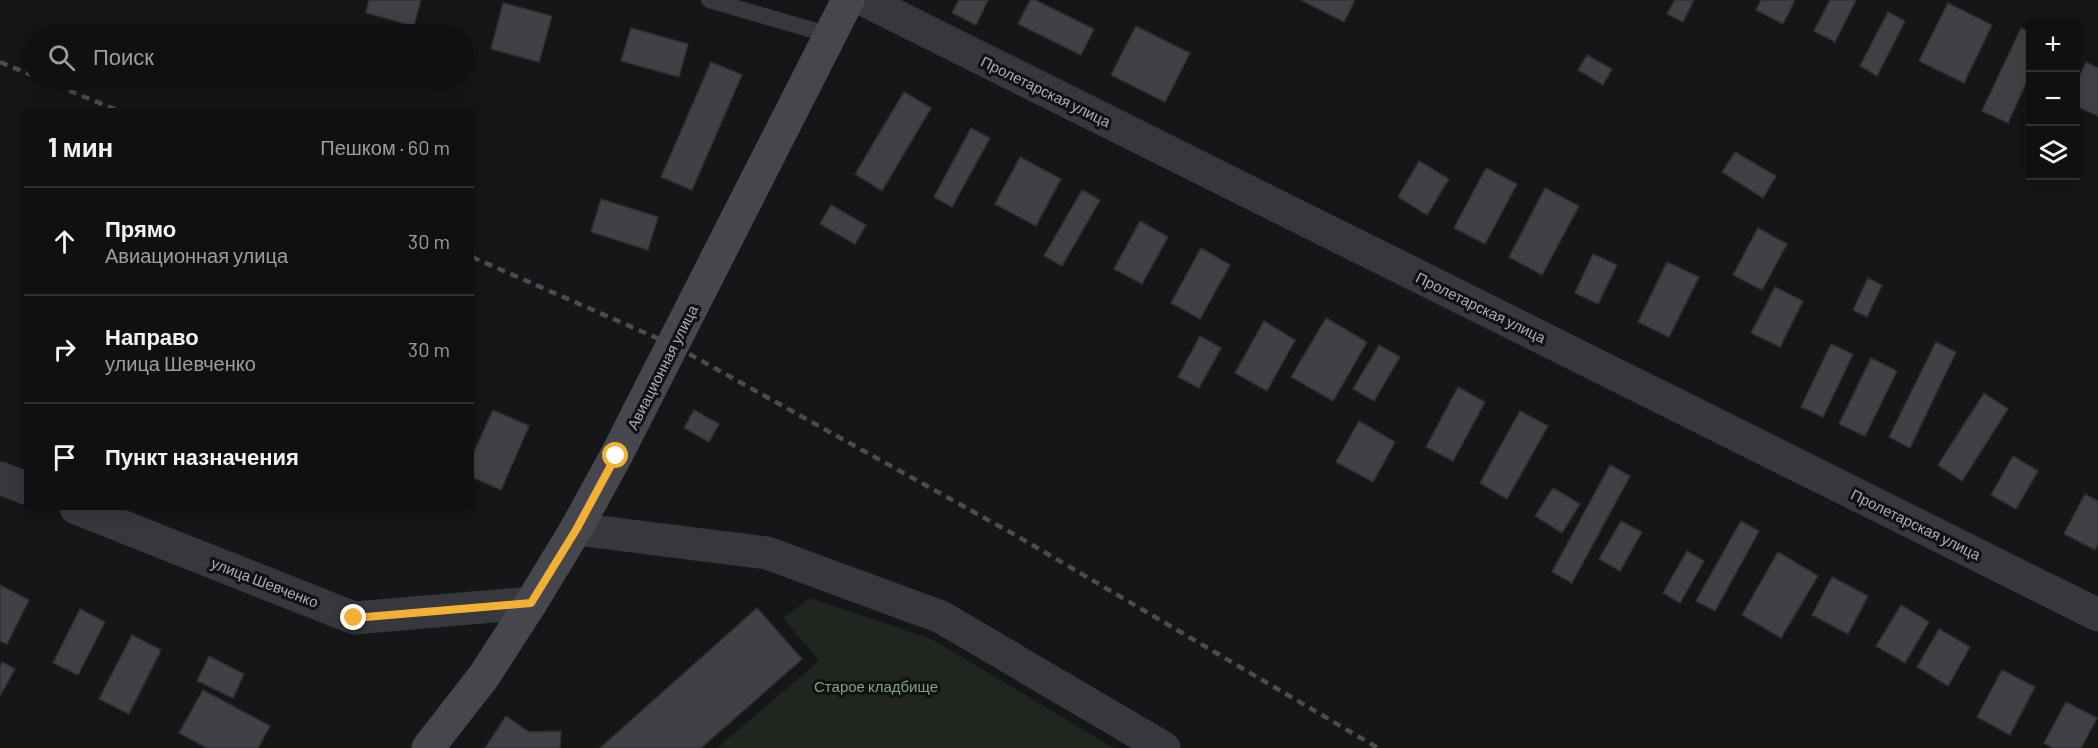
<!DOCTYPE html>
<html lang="ru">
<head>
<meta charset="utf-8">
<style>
	body { margin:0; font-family:Barlow,sans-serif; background:#1e1e20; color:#f1f3f6 }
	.controls { position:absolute; right:18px; top:18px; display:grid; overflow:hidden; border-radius:0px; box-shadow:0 3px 15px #0003 }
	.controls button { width:54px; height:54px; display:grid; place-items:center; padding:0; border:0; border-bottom:2px solid #303032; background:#101012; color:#f1f3f6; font:30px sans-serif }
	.stop { position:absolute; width:18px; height:18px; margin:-14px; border:4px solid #f2b134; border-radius:50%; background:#fff }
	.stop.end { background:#f2b134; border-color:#fff; box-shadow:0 2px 6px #0008 }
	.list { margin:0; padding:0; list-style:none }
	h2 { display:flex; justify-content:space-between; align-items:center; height:78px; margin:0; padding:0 24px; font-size:26px }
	h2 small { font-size:20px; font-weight:400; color:#9c9d9f }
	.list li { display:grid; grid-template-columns:39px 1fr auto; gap:18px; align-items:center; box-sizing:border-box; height:108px; padding:0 24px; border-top:2px solid #303032 }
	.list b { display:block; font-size:22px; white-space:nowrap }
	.list p { margin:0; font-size:20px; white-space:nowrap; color:#9c9d9f }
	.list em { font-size:20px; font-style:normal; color:#9c9d9f }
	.icon { flex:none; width:33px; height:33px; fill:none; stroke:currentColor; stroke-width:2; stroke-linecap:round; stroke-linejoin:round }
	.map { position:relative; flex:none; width:2098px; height:748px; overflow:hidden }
	.search { position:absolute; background:#101012; box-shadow:0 3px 15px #0003; left:24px; top:24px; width:450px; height:66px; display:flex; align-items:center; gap:15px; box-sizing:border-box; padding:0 21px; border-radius:33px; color:#9c9d9f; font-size:22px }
	.panel { position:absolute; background:#101012; box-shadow:0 3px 15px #0003; left:24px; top:108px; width:450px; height:402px; border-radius:0px }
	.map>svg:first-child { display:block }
	.green { fill:#1e261f }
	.building { fill:#404145; stroke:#303034; stroke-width:1.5 }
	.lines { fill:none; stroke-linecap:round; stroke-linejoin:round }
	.service { stroke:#37383d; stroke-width:16 }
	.minor { stroke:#37383d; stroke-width:33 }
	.secondary { stroke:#45474d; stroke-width:33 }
	.rail { stroke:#4a4c52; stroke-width:4.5; stroke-dasharray:8 6; stroke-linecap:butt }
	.route { stroke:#f2b134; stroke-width:8 }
	.labels { text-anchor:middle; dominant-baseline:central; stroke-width:6; stroke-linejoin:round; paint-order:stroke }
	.street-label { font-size:15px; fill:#a8adb8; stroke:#111113 }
	.park-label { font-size:15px; fill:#7fa381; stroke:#111113 }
</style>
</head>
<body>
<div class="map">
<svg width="2098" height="748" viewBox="0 0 2098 748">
	<rect width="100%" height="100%" fill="#161618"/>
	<!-- green -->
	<path class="green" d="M810,598L931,639L1114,748H717L819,661L783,618Z"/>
	<!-- building -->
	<path class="building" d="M369,0H421L414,26L366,13Z
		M959,0H988L976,25L952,13Z
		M1030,0H1035L1094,29L1081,55L1018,24Z
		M1301,0H1355L1344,22Z
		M1675,0H1694L1683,22L1667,14Z
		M1761,0H1795L1783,24L1756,10Z
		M1830,0H1856L1835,42L1814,31Z
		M503,3L552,16L539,62L491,49Z
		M1948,3L1992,25L1964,83L1919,61Z
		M1888,12L1905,21L1877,76L1860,66Z
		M1136,26L1190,53L1165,102L1111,75Z
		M631,28L688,44L679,77L621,61Z
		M2021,28L2030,33V74L2008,123L1982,111Z
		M1587,55L1612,69L1603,85L1578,70Z
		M711,62L742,75L692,190L661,177Z
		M2086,62L2098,68V116L2076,106V84Z
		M904,92L931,108L882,191L855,174Z
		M971,128L990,138L952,207L934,197Z
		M1735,152L1776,176L1763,198L1722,172Z
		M1020,157L1061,179L1036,226L995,204Z
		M1419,161L1449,179L1427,215L1398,197Z
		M1486,168L1517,184L1485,244L1454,228Z
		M1545,188L1579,206L1542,275L1509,257Z
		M1082,190L1100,200L1062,266L1044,256Z
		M601,199L658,217L648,250L591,232Z
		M831,205L866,225L855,244L820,224Z
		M1140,221L1168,237L1142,284L1114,269Z
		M1758,228L1787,244L1762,290L1733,275Z
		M1201,248L1230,265L1200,319L1171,303Z
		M1593,254L1617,265L1598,304L1575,293Z
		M1667,262L1699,277L1669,337L1638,322Z
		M1868,278L1882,285L1867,317L1853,310Z
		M1775,287L1803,301L1780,347L1751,333Z
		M1326,318L1367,342L1333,401L1291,377Z
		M1264,321L1295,340L1267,391L1235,373Z
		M1200,336L1221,348L1199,388L1178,377Z
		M1936,342L1956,352L1910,448L1889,437Z
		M1831,344L1853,354L1823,417L1801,407Z
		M1379,345L1400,357L1374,401L1353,389Z
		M1871,358L1897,371L1865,436L1839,424Z
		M1458,387L1485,402L1453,461L1426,447Z
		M1984,393L2008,409L1962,481L1938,465Z
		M493,410L529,426L501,490L472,477V456Z
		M694,410L719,424L709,442L684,428Z
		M1520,411L1548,426L1507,499L1480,483Z
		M1359,421L1395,442L1373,482L1336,462Z
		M2013,456L2038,471L2016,509L1991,495Z
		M1610,465L1630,476L1572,583L1552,572Z
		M1553,488L1580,504L1562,533L1535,516Z
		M2085,494L2098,501V544L2095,550L2064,534Z
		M1621,521L1642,532L1620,571L1599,559Z
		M1741,521L1759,531L1715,611L1696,601Z
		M1687,551L1704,561L1680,603L1663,593Z
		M1778,552L1818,576L1781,638L1742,615Z
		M1832,577L1868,596L1848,634L1812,615Z
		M0,585L29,600L7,644L0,641Z
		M1901,605L1929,622L1905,663L1876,646Z
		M757,608L802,659L701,748H600Z
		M80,609L105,622L78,675L53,663Z
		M1939,629L1970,647L1948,686L1917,667Z
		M132,635L161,650L129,714L99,699Z
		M209,656L244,674L233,698L197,681Z
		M2,662L15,669L0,696V667Z
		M2002,670L2035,687L2010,735L1977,717Z
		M203,690L270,726L258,748H207L179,733Z
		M2066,702L2097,718L2081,748H2053L2044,743Z
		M506,716L529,732L561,731L560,748H485Z"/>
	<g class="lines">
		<!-- service -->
		<path class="service" d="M709,0L830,35"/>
		<!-- minor -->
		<path class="minor" d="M864,0L2098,615
			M0,478L26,488
			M76,508L354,618L531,603
			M576,529L767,553L941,617L1164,748"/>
		<!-- secondary -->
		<path class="secondary" d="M428,748L484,676L531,603L576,529L616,456L848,0"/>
		<!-- rail -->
		<path class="rail" d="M0,62L34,76
			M43,80L117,110
			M472,257L673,345L1017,536L1378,748"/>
	</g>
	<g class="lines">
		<!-- route -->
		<path class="route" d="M354,618L531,603L576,530L616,456"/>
	</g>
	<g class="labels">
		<!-- street labels -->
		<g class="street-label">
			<text transform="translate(1046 91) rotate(26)">Пролетарская улица</text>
			<text transform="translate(1481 307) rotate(26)">Пролетарская улица</text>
			<text transform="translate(662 367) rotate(-63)">Авиационная улица</text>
			<text transform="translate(1916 524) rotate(26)">Пролетарская улица</text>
			<text transform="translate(265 582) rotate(21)">улица Шевченко</text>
		</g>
		<!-- park labels -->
		<g class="park-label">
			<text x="876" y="686">Старое кладбище</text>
		</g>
	</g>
</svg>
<div class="controls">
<button>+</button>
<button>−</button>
<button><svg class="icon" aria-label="layers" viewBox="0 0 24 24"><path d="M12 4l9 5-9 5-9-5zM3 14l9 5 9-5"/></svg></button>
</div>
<div class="stop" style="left:616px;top:456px"></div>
<div class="stop end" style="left:354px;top:618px"></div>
<div class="search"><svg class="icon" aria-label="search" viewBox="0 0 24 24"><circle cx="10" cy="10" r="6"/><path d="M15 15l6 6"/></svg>Поиск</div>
<section class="panel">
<h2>1 мин<small>Пешком · 60 m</small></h2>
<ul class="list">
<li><svg class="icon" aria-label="ahead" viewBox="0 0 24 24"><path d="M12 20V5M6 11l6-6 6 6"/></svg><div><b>Прямо</b><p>Авиационная улица</p></div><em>30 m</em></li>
<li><svg class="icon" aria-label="right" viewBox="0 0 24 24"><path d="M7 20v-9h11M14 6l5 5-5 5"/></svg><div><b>Направо</b><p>улица Шевченко</p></div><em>30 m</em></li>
<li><svg class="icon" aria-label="arrive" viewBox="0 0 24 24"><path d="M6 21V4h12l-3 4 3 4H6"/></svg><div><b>Пункт назначения</b></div></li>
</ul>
</section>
</div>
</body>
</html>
